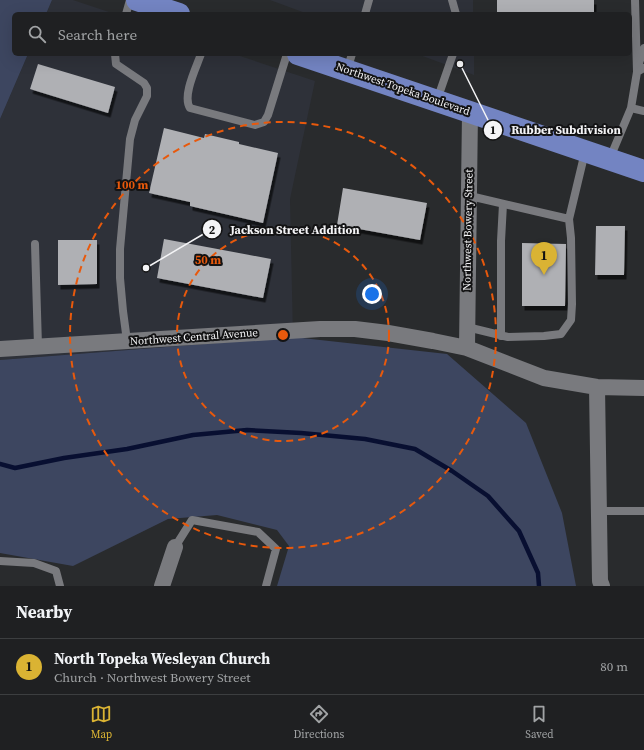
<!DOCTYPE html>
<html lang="en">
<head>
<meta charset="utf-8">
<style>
	body { margin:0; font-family:"Source Serif 4",serif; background:#2c2d2f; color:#f1f3f6 }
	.you { position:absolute; left:372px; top:294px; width:14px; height:14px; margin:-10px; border:3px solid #fff; border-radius:50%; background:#1a73e8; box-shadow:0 0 0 6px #1a73e833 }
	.badge { display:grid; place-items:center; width:26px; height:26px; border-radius:50%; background:#dab333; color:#111; font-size:13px; font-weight:700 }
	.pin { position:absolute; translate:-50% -33px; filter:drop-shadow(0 1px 2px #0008) }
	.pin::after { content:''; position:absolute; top:21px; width:14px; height:12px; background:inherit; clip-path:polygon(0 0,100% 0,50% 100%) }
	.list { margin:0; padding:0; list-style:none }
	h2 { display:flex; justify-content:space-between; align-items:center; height:52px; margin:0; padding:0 16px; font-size:17px }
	h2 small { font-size:13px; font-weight:400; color:#a1a3a5 }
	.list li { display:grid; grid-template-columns:26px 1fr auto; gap:12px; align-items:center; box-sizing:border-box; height:56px; padding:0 16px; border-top:1px solid #3c3e40 }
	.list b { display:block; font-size:15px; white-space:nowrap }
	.list p { margin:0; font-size:13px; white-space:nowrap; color:#a1a3a5 }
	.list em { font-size:13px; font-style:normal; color:#a1a3a5 }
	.icon { flex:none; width:22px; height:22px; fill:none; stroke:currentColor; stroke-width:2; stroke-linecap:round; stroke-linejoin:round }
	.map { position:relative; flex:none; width:644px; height:586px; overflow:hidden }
	.search { position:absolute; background:#1f2022; box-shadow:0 4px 16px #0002; left:12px; right:12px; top:12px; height:44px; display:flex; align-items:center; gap:10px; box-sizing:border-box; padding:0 14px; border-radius:6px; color:#a1a3a5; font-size:15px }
	.sheet { height:108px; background:#1f2022 }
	nav { display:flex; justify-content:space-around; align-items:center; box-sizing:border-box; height:56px; border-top:1px solid #3c3e40; background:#1f2022; font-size:11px; color:#a1a3a5 }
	nav a { display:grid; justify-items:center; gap:2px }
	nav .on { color:#dab333 }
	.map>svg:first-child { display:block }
	.built { fill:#2e3139 }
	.green { fill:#3d4660 }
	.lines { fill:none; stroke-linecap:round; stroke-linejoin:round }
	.stream { stroke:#080f31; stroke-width:4.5 }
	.building { fill:#afb0b4; filter:url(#shadow) }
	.service { stroke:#797a7e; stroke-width:8 }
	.minor { stroke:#797a7e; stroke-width:16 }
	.primary { stroke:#7384c2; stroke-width:22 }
	.ring { fill:none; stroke:#e8590c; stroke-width:2; stroke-dasharray:7 5 }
	.labels { text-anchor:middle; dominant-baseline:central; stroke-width:4; stroke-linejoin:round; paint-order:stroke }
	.street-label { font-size:11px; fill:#f4f4f6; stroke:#131314 }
	.centre { fill:#e8590c; stroke:#131314; stroke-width:2 }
	.ring-label { font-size:12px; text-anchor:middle; font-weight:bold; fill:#e8590c; stroke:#131314; stroke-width:4; stroke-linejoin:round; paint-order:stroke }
	.leader { fill:none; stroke:#f4f4f6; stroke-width:1.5 }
	.callout-dot { fill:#f4f4f6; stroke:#131314; stroke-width:1.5 }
	.mark-label { font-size:12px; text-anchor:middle; font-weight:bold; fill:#111 }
	.callout-label { font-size:12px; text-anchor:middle; font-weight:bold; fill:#f4f4f6; stroke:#131314; stroke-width:4; stroke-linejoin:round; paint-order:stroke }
</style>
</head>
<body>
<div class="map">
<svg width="644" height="586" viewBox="0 0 644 586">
	<defs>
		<filter id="shadow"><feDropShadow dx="2.5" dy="4.5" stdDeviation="0" flood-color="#0009"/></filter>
	</defs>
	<rect width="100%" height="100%" fill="#292b2d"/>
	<!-- built -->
	<path class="built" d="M52,0H73L115,14H46Z
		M270,0H473V14H308Z
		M28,54H234L315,81L290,199L293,337L0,360V119Z
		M417,54H474V75Z"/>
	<!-- green -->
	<path class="green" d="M0,0H52L46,14H14V54H28L0,119Z
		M293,337L447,354L526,423L562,513L576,586H277L289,546L277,530L217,515L168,519L73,566L0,553V360Z"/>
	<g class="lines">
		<!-- stream -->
		<path class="stream" d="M0,464L15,468L64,458L127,449L193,435L247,430L301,433L365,439L415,449L452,471L488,496L519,531L538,573L539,586"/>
	</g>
	<!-- building -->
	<path class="building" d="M497,0H594V14H497Z
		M38,64L115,87L108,113L30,89Z
		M164,128L204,138L205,134L239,142V144L278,153L263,223L190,206V202L149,193Z
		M343,188L427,203L420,240L337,225Z
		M596,226H625L624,275H595Z
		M164,239L271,259L263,298L157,278Z
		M58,240H97V284L58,285Z
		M522,243L566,244L565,306H522Z"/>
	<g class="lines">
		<!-- service -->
		<path class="service" d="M452,0L456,14
			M635,0L637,72
			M126,14L130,0
			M365,14L369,0
			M115,54L116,64L144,83L147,88V96L135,120L130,139L120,249V278L123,311L127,341
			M201,54C196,68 182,96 190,108L255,125L264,122L268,115L287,54
			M639,63L644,48
			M347,70L352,54
			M437,100L453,54
			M631,108L644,111
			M610,158L631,108L637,72L644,68
			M470,196L569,219L585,152
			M35,244L38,346
			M467,327L508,337L544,336L561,334L571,320L572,304L571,238L569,219
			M501,336V241L503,204
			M599,511H644
			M175,547L192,520L258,532L276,549L266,586
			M0,561L34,563L56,571L60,586"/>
		<!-- minor -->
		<path class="minor" d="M467,348L470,112
			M0,349L320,329H355L388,333L433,341L467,348L544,378L597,387L644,388
			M597,387L600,581L602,586
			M162,586L175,547"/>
		<!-- primary -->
		<path class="primary" d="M137,0L179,14
			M298,54L644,171"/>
	</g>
	<!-- distance rings -->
	<g class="ring">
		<circle cx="283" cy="335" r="106"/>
		<circle cx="283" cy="335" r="213"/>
	</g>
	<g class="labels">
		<!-- street labels -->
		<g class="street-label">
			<text transform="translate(403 89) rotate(19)">Northwest Topeka Boulevard</text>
			<text transform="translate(468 230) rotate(-89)">Northwest Bowery Street</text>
			<text transform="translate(194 337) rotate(-4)">Northwest Central Avenue</text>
		</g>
	</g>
	<circle cx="283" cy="335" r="6" class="centre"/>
	<g class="ring-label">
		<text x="132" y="189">100 m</text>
		<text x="208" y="264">50 m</text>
	</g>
	<!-- callouts -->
	<path class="leader" d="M460 64L493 130M146 268L212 229"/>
	<g class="callout-dot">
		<circle cx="460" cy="64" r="4"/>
		<circle cx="146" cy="268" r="4"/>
		<circle cx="493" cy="130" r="10"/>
		<circle cx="212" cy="229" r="10"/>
	</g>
	<g class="mark-label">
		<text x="493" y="134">1</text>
		<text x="212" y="234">2</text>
	</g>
	<g class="callout-label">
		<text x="566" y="134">Rubber Subdivision</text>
		<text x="295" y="234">Jackson Street Addition</text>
	</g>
</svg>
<div class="you"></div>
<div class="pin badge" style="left:544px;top:275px">1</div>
<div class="search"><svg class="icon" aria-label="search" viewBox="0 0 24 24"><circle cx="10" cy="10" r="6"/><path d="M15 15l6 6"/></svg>Search here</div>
</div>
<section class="sheet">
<h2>Nearby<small></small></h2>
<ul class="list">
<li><span class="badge">1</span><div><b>North Topeka Wesleyan Church</b><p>Church · Northwest Bowery Street</p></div><em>80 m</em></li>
</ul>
</section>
<nav>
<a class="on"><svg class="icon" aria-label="map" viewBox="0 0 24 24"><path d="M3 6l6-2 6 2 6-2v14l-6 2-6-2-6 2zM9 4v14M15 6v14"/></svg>Map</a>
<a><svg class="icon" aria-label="directions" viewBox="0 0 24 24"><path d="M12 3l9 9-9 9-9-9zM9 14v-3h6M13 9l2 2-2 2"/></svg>Directions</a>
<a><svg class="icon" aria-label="saved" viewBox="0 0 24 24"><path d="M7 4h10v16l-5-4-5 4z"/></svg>Saved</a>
</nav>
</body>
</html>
